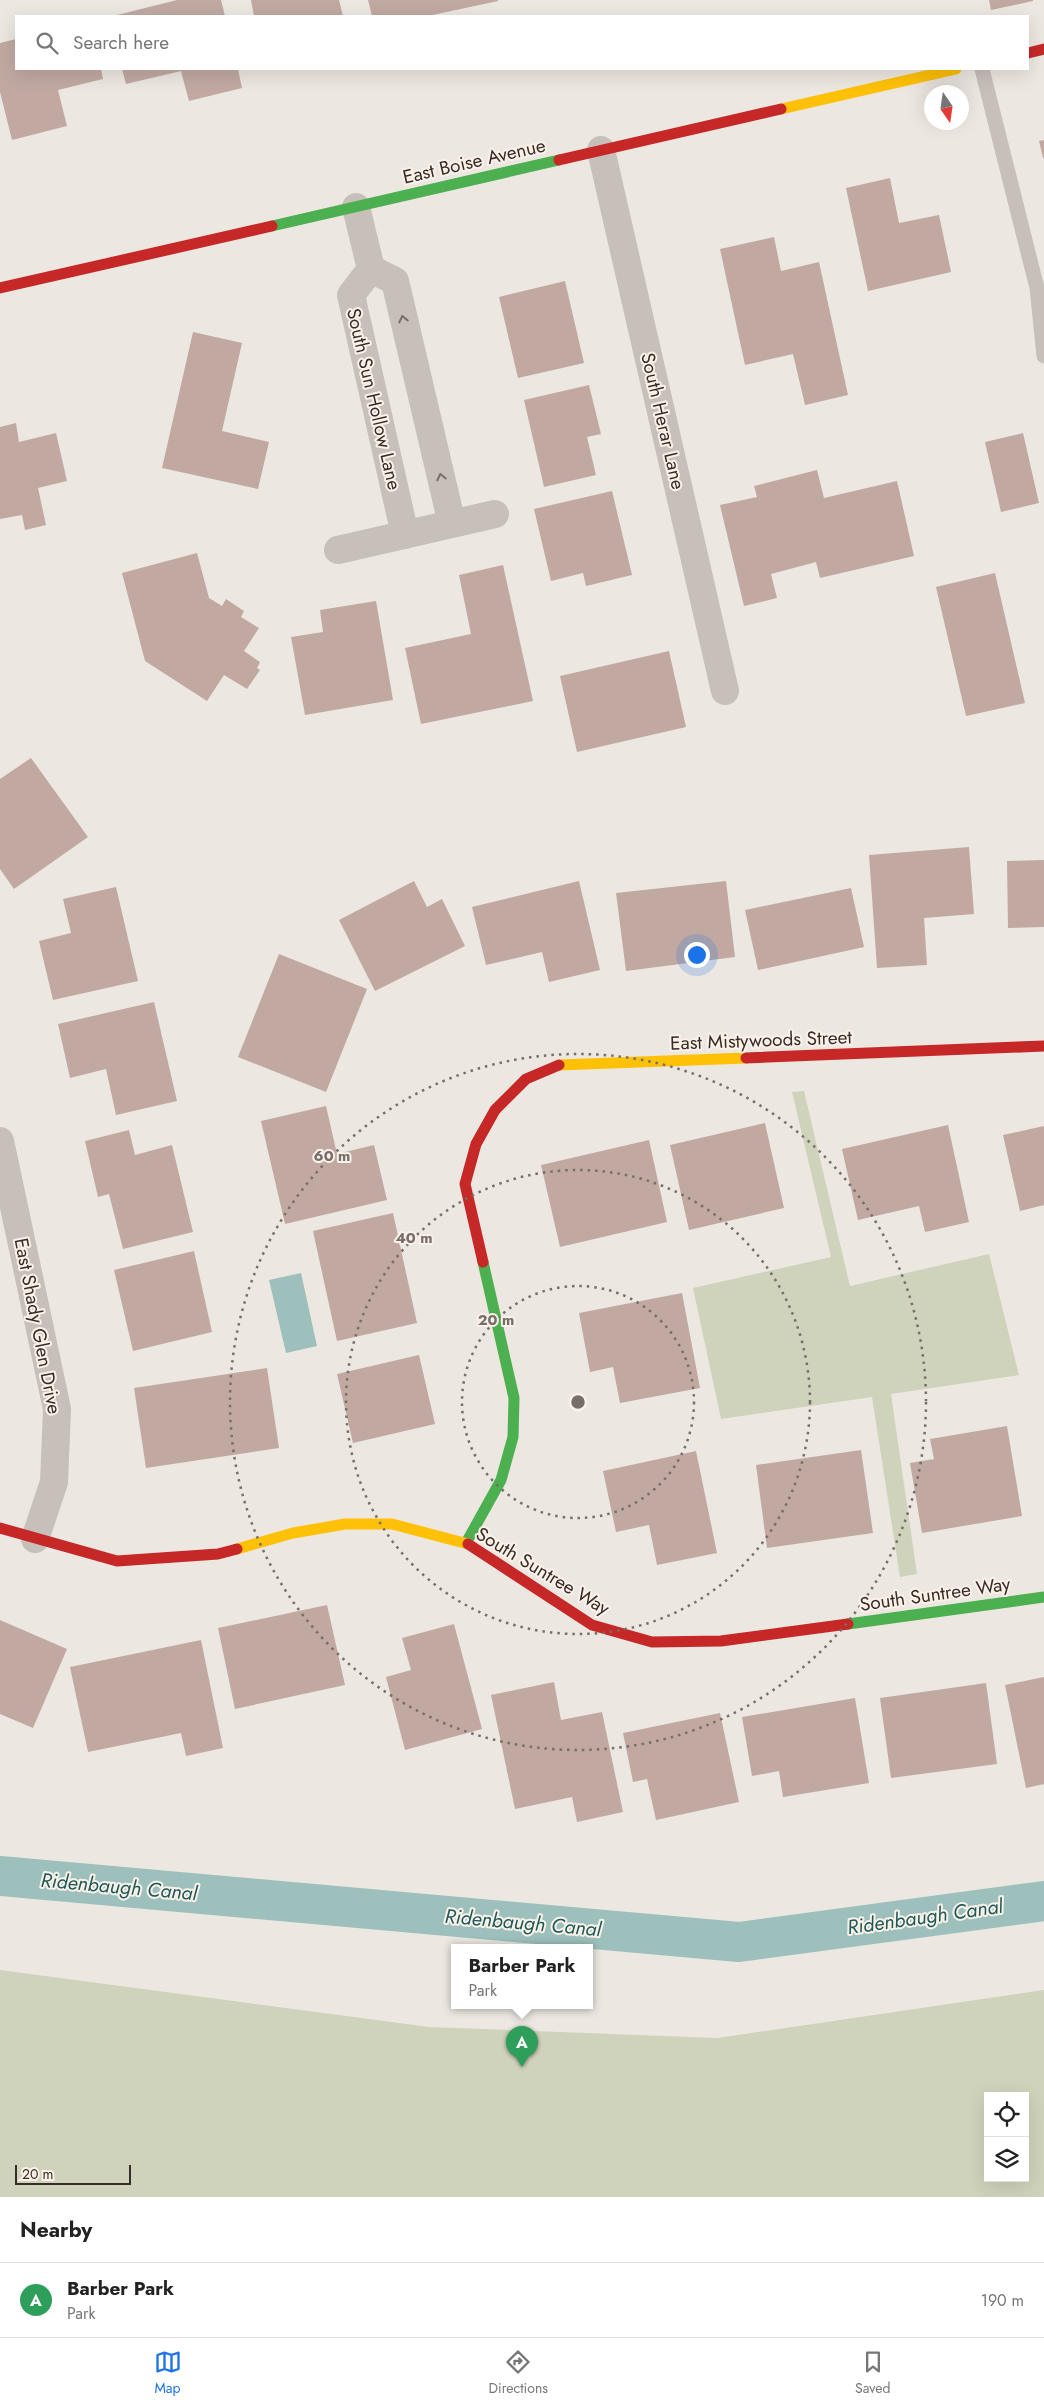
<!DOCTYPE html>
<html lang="en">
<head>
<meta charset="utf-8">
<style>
	body { margin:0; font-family:Jost,sans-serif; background:#f2f2f2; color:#222 }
	.controls { position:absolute; right:15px; bottom:15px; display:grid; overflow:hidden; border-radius:0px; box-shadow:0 5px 20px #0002 }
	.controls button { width:45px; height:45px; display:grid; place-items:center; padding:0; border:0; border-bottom:1px solid #e0e0e0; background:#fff; color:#222; font:25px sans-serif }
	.compass { position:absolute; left:924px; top:85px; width:45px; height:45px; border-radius:50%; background:#fff; box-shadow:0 5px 20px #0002; rotate:167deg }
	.scale { position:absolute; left:15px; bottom:12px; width:116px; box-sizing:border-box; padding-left:5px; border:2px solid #372c28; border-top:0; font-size:14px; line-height:18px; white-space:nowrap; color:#372c28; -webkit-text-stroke:4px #faf1e9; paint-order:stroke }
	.you { position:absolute; left:696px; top:954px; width:18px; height:18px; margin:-12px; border:4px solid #fff; border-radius:50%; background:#1a73e8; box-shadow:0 0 0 8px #1a73e833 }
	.badge { display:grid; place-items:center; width:32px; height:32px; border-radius:50%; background:#1a73e8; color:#fff; font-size:16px; font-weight:700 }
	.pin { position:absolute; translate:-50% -41px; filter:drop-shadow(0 1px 2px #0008) }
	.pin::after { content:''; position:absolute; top:26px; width:18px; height:15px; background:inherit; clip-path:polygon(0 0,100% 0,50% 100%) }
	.popup { position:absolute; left:451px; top:1944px; width:142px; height:65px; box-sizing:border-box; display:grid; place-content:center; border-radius:0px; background:#fff; filter:drop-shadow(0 1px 4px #0005); font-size:16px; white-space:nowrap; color:#767676 }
	.popup b { font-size:19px; color:#222 }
	.popup::after { content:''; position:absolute; left:50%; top:100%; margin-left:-10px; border:10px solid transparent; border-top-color:#fff }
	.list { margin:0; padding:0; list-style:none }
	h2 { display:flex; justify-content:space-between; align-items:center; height:65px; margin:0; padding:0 20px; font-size:21px }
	h2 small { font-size:16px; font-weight:400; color:#767676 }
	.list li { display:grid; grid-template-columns:32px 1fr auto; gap:15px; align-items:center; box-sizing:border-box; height:75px; padding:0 20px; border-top:1px solid #e0e0e0 }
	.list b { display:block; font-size:19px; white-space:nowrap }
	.list p { margin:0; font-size:16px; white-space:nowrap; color:#767676 }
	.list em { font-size:16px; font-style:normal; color:#767676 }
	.icon { flex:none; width:28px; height:28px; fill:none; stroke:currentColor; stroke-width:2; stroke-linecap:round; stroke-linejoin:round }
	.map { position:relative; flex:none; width:1044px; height:2197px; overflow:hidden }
	.search { position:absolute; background:#fff; box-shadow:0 5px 20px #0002; left:15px; right:15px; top:15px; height:55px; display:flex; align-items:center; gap:12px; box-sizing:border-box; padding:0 18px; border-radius:0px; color:#767676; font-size:19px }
	.sheet { height:140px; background:#fff }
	nav { display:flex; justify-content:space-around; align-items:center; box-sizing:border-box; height:70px; border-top:1px solid #e0e0e0; background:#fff; font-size:14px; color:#767676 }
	nav a { display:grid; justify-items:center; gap:2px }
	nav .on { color:#1a73e8 }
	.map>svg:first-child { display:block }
	.green { fill:#d0d3bb; fill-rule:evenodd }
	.water { fill:#9dc0bd }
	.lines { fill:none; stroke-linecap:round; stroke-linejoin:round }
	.canal { stroke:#9dc0bd; stroke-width:40 }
	.building { fill:#c1a9a2 }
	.lane { stroke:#c7bfba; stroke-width:15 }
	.street { stroke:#c7bfba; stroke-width:28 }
	.fast { stroke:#4caf50; stroke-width:11 }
	.slow { stroke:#ffc107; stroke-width:11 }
	.jam { stroke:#c62828; stroke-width:11 }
	.oneway { stroke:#786e6a }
	.ring { fill:none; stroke:#776d69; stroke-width:2.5; stroke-dasharray:2.5 5 }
	.labels { text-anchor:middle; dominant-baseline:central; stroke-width:4; stroke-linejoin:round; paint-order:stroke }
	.street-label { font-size:19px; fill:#372c28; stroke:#faf1e9 }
	.water-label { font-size:20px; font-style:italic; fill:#1d5958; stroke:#faf1e9 }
	.centre { fill:#776d69; stroke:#faf1e9; stroke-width:2.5 }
	.ring-label { font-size:15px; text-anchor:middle; font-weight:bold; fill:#776d69; stroke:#faf1e9; stroke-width:4; stroke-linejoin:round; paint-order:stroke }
</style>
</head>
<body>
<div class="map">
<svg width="1044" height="2197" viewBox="0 0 1044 2197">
	<rect width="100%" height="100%" fill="#ede7e1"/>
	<!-- green -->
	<path class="green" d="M804,1091L850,1286L989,1254L1019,1375L891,1394L917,1574L900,1577L872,1397L721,1419L693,1288L831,1257L792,1092Z
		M0,1970L429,2027L717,2038L1044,1990V2197H0ZM988,2096H1025V2178H988Z"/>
	<!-- water -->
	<path class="water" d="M301,1273L317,1346L286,1353L269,1280Z"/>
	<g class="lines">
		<!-- canal -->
		<path class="canal" d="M0,1876L739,1942L1044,1901"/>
	</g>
	<!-- building -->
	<path class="building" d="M177,0H221L225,16H113Z
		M251,0H339L343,16H254Z
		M368,0H498V1L428,16H372Z
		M989,0H1033V1L991,10Z
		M16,39V69H101L103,79L58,90L67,126L12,140L0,92V43Z
		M122,69H238L242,88L189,101L181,71L126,84Z
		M1044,140V158H1043L1039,141Z
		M890,178L899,223L939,215L951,272L868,291L846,188Z
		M774,237L781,271L819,262L848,395L805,405L793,354L745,365L720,249Z
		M565,281L584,363L518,378L499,297Z
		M193,332L242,343L222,431L269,442L258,489L162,468Z
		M589,385L601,434L587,437L596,475L544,487L524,400Z
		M16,423L19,442L56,433L67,481L38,488L46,525L25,530L22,515L0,519V427Z
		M1023,433L1039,503L1001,512L985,442Z
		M817,470L824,498L897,481L914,556L820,578L816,562L771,574L777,598L744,606L720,505L757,497L754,486Z
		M612,491L632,575L586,586L583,573L551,581L534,509Z
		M197,553L209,598L222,606L226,599L244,611L241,617L259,628L244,651L260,662L257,668L260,670L247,689L224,675L207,701L145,661L122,573Z
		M503,565L533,701L421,724L405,648L471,634L459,575Z
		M995,573L1025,703L966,716L936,587Z
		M376,601L393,700L305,715L291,637L323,632L320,610Z
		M669,651L686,727L577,752L560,676Z
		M31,758L88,837L14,889L0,869V779Z
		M969,847L974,914L924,918L927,965L877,968L869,855Z
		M1044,860V927L1008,928L1007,861Z
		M414,881L427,907L442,899L465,946L375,991L339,920Z
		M579,881L600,970L549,982L542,952L486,965L472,907Z
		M726,881L735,957L626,971L616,893Z
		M116,887L138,981L53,1000L39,941L71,933L63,899Z
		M851,888L864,947L758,970L745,910Z
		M279,954L367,989L326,1092L238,1057Z
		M154,1002L177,1101L116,1115L106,1069L70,1078L58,1024Z
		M326,1106L337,1154L374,1145L387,1200L285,1224L261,1121Z
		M765,1123L784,1208L689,1230L670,1145Z
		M948,1125L969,1222L925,1232L919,1206L858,1220L842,1149Z
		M1044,1126V1205L1020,1211L1003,1135Z
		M129,1130L135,1155L172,1145L193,1232L123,1249L109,1194L98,1197L85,1141Z
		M649,1140L667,1222L560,1247L541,1165Z
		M393,1213L417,1323L337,1341L313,1231Z
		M194,1251L212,1332L133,1351L114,1270Z
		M682,1293L700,1388L620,1403L613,1367L590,1372L579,1313Z
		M419,1355L435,1424L353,1443L337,1374Z
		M267,1368L279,1448L146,1468L134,1388Z
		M1007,1426L1022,1516L922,1533L910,1463L934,1459L930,1439Z
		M861,1450L873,1533L767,1548L756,1465Z
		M696,1451L717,1553L657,1565L649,1525L616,1532L603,1471Z
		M327,1605L345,1685L235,1709L218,1628Z
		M0,1620L67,1649L33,1728L0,1714Z
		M454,1624L482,1729L405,1750L386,1677L411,1670L402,1638Z
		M201,1640L223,1748L186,1756L181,1733L88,1752L70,1667Z
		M1044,1677V1784L1026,1788L1005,1685Z
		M554,1682L561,1720L602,1712L623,1812L577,1822L572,1797L515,1809L491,1695Z
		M986,1683L997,1764L891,1778L880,1698Z
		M855,1698L869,1783L783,1797L779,1771L752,1776L742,1717Z
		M720,1713L739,1802L656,1820L647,1779L633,1782L623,1733Z"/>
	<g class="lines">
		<!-- lane -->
		<path class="lane" d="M982,69L1037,288L1044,356"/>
		<!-- street -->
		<path class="street" d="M601,150L725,691
			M356,207L371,269
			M405,535L351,295L371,269L395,281L452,524
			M338,550L495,514
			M0,1141L57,1409L54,1482L35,1539"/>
		<!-- fast -->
		<path class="fast" d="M272,226L559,160
			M466,1543L501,1480L513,1437L514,1398L483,1262
			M848,1624L1044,1597"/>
		<!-- slow -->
		<path class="slow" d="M781,109L956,69
			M559,1065L746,1058
			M237,1549L293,1533L345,1524H392L468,1544"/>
		<!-- jam -->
		<path class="jam" d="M1028,53L1044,49
			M559,160L781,109
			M0,288L272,226
			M746,1058L1044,1046
			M483,1262L465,1184L476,1144L495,1110L526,1079L559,1065
			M0,1528L117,1561L218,1554L237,1549
			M468,1544L592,1625L652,1642L721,1641L848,1624"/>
	</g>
	<!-- one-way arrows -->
	<defs><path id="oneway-chevron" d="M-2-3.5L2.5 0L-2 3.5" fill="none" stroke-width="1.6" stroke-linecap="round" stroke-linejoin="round" transform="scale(1.25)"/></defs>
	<g class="oneway">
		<use href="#oneway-chevron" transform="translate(403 319) rotate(-103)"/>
		<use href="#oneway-chevron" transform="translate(441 477) rotate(-103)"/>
	</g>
	<!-- distance rings -->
	<g class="ring">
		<circle cx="578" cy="1402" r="116"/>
		<circle cx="578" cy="1402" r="232"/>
		<circle cx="578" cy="1402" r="348"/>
	</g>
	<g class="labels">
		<!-- street labels -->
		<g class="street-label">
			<text transform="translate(474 161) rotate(-13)">East Boise Avenue</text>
			<text transform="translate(374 399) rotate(77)">South Sun Hollow Lane</text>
			<text transform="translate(663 421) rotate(77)">South Herar Lane</text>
			<text transform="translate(761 1040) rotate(-2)">East Mistywoods Street</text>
			<text transform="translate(38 1326) rotate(79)">East Shady Glen Drive</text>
			<text transform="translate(543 1571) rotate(31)">South Suntree Way</text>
			<text transform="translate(935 1594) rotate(-8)">South Suntree Way</text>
		</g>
		<!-- water labels -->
		<g class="water-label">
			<text transform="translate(119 1887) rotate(5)">Ridenbaugh Canal</text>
			<text transform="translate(925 1917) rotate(-8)">Ridenbaugh Canal</text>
			<text transform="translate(523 1923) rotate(5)">Ridenbaugh Canal</text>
		</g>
	</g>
	<circle cx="578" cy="1402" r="8" class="centre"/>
	<g class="ring-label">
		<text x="332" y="1161">60 m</text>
		<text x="414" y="1243">40 m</text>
		<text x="496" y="1325">20 m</text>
	</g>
</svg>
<div class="controls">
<button><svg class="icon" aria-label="locate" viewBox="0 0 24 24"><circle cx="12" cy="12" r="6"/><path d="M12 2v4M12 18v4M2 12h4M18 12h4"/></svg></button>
<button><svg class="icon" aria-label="layers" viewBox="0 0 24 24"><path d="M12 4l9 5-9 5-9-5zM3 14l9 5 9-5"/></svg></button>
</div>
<svg class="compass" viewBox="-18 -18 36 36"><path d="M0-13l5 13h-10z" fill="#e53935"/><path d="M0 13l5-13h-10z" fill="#767676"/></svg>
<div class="scale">20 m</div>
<div class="you"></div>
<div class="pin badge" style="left:522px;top:2067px;background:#2e9e5b">A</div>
<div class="popup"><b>Barber Park</b>Park</div>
<div class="search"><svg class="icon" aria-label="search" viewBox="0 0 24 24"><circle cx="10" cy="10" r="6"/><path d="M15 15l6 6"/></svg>Search here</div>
</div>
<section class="sheet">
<h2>Nearby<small></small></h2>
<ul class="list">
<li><span class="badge" style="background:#2e9e5b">A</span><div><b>Barber Park</b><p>Park</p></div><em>190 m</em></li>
</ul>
</section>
<nav>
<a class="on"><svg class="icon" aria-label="map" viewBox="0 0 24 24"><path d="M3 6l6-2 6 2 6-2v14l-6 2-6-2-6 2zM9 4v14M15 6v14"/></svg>Map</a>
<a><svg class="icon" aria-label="directions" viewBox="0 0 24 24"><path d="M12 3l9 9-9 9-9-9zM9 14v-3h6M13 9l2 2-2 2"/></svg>Directions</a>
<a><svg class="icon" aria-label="saved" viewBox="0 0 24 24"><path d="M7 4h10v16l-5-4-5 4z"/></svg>Saved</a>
</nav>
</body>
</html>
